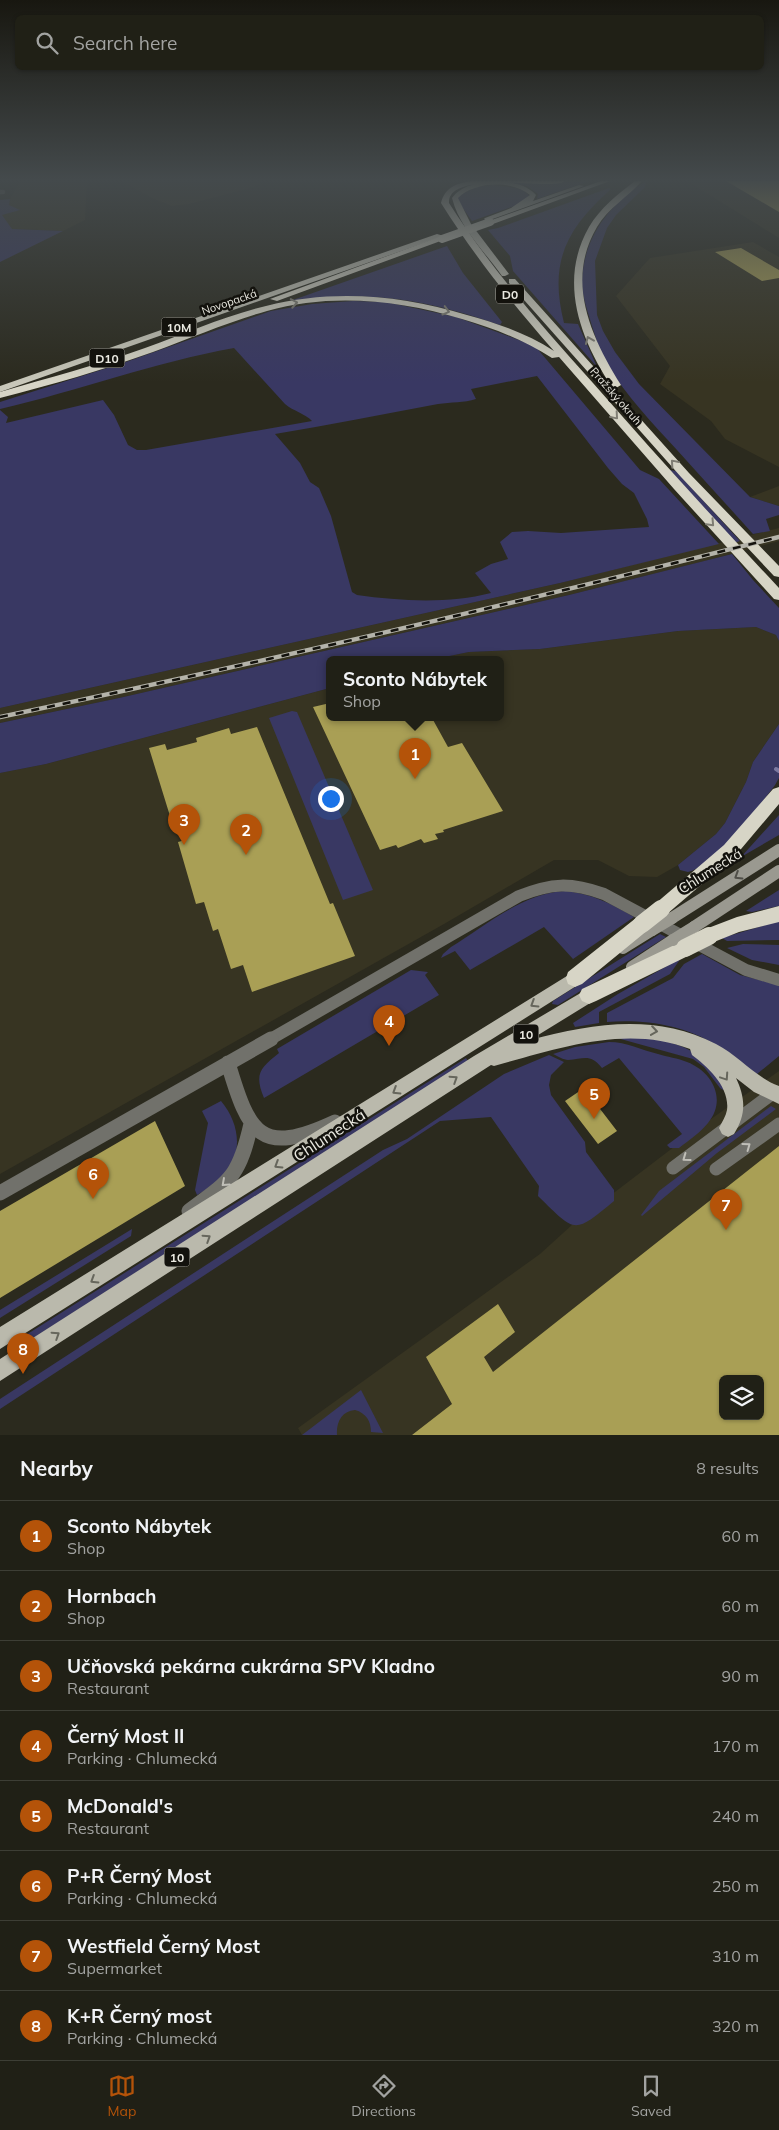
<!DOCTYPE html>
<html lang="en">
<head>
<meta charset="utf-8">
<style>
	body { margin:0; font-family:Mulish,sans-serif; background:#28281f; color:#f1f3f6 }
	.controls { position:absolute; right:15px; bottom:15px; display:grid; overflow:hidden; border-radius:8px; box-shadow:0 1px 4px #0004 }
	.controls button { width:45px; height:45px; display:grid; place-items:center; padding:0; border:0; border-bottom:1px solid #3d3e35; background:#202016; color:#f1f3f6; font:25px sans-serif }
	.you { position:absolute; left:330px; top:798px; width:18px; height:18px; margin:-12px; border:4px solid #fff; border-radius:50%; background:#1a73e8; box-shadow:0 0 0 8px #1a73e833 }
	.badge { display:grid; place-items:center; width:32px; height:32px; border-radius:50%; background:#b45309; color:#fff; font-size:16px; font-weight:700 }
	.pin { position:absolute; translate:-50% -41px; filter:drop-shadow(0 1px 2px #0008) }
	.pin::after { content:''; position:absolute; top:26px; width:18px; height:15px; background:inherit; clip-path:polygon(0 0,100% 0,50% 100%) }
	.popup { position:absolute; left:326px; top:656px; width:178px; height:65px; box-sizing:border-box; display:grid; place-content:center; border-radius:8px; background:#202016; filter:drop-shadow(0 1px 4px #0005); font-size:16px; white-space:nowrap; color:#a2a3a1 }
	.popup b { font-size:19px; color:#f1f3f6 }
	.popup::after { content:''; position:absolute; left:50%; top:100%; margin-left:-10px; border:10px solid transparent; border-top-color:#202016 }
	.list { margin:0; padding:0; list-style:none }
	h2 { display:flex; justify-content:space-between; align-items:center; height:65px; margin:0; padding:0 20px; font-size:21px }
	h2 small { font-size:16px; font-weight:400; color:#a2a3a1 }
	.list li { display:grid; grid-template-columns:32px 1fr auto; gap:15px; align-items:center; box-sizing:border-box; height:70px; padding:0 20px; border-top:1px solid #3d3e35 }
	.list b { display:block; font-size:19px; white-space:nowrap }
	.list p { margin:0; font-size:16px; white-space:nowrap; color:#a2a3a1 }
	.list em { font-size:16px; font-style:normal; color:#a2a3a1 }
	.icon { flex:none; width:28px; height:28px; fill:none; stroke:currentColor; stroke-width:2; stroke-linecap:round; stroke-linejoin:round }
	.map { position:relative; flex:none; width:779px; height:1435px; overflow:hidden }
	.search { position:absolute; background:#202016; box-shadow:0 1px 4px #0004; left:15px; right:15px; top:15px; height:55px; display:flex; align-items:center; gap:12px; box-sizing:border-box; padding:0 18px; border-radius:8px; color:#a2a3a1; font-size:19px }
	.sheet { height:625px; background:#202016 }
	nav { display:flex; justify-content:space-around; align-items:center; box-sizing:border-box; height:70px; border-top:1px solid #3d3e35; background:#202016; font-size:14px; color:#a2a3a1 }
	nav a { display:grid; justify-items:center; gap:2px }
	nav .on { color:#b45309 }
	.map>svg:first-child { display:block }
	.built { fill:#373422; fill-rule:evenodd }
	.green { fill:#393863; fill-rule:evenodd }
	.lines { fill:none; stroke-linecap:round; stroke-linejoin:round }
	.stream { stroke:#7b79a0; stroke-width:4 }
	.building { fill:#a99f55; fill-rule:evenodd }
	.minor-far1 { stroke:#71716b; stroke-width:4.5 }
	.minor { stroke:#71716b; stroke-width:13 }
	.tertiary-far1 { stroke:#71716b; stroke-width:12 }
	.tertiary { stroke:#71716b; stroke-width:15 }
	.secondary { stroke:#9a9990; stroke-width:12 }
	.primary { fill:#bab9ac; fill-rule:evenodd }
	.trunk { fill:#c8c7b9; fill-rule:evenodd }
	.motorway { fill:#d7d5c6; fill-rule:evenodd }
	.rail-casing { stroke:#b4b3aa; stroke-width:4.5 }
	.rail { stroke:#13120d; stroke-width:2.5; stroke-dasharray:8; stroke-linecap:butt }
	.secondary-bridge { stroke:#9a9990; stroke-width:12 }
	.motorway-bridge-far1 { stroke:#d7d5c6; stroke-width:8 }
	.motorway-bridge { stroke:#d7d5c6; stroke-width:18 }
	.oneway { stroke:#7f7d73 }
	.oneway2 { stroke:#504f48 }
	.oneway3 { stroke:#66665c }
	.oneway4 { stroke:#c0bfb8 }
	.labels { text-anchor:middle; dominant-baseline:central; stroke-width:5; stroke-linejoin:round; paint-order:stroke }
	.far-street-label { font-size:11px; fill:#eae9e1; stroke:#13120d }
	.shield { fill:#13120d; stroke:#aaa8a1; stroke-width:1 }
	.shield-label { font-size:12px; font-weight:bold; fill:#eae9e1 }
	.street-label { font-size:14px; fill:#eae9e1; stroke:#13120d }
	.near-street-label { font-size:16px; fill:#eae9e1; stroke:#13120d }
</style>
</head>
<body>
<div class="map">
<svg width="779" height="1435" viewBox="0 0 779 1435">
	<rect width="100%" height="100%" fill="#2b2a1e"/>
	<!-- built -->
	<path class="built" d="M20,181H87L85,220L63,231L12,229L0,231V200L10,199Z
		M122,181H262L263,182L254,187L189,204L172,206L152,198Z
		M687,181H779V238Z
		M753,242L779,257V467L725,439L711,421L660,384L670,366L616,296L650,258Z
		M779,486V506L750,497Z
		M779,528V541L713,559L569,595L119,698L0,723V708L560,583Z
		M756,627L776,635L779,641V724L753,762L746,782L725,823L716,834L678,865L657,877L629,876L598,860H554L444,924L0,1174V773L46,764L330,688V718H500V660H430L469,652L540,649L678,631Z
		M779,1071V1435H302L298,1428L540,1254L573,1224L704,1124ZM723,1379H760V1416H723Z"/>
	<!-- green -->
	<path class="green" d="M589,181L537,199L538,194L527,186L511,183Z
		M646,181L645,187L616,215L607,228L595,261L597,315L603,331L615,352L639,384L750,497L779,506V515L766,519L770,531L753,534C728,506 702,478 677,450C652,423 627,396 607,365C600,354 596,338 592,326C588,312 582,297 582,282C583,238 610,203 646,181Z
		M494,185L522,189L530,196L520,204L472,221L457,200L458,196L476,187Z
		M609,188L611,189C565,230 549,263 564,323L578,324L597,367L513,271L510,256L488,230L498,228Z
		M10,199L9,205L20,210L2,215L12,229L63,231L0,262V200Z
		M447,246L463,273L502,322L500,325C426,299 369,290 290,301Z
		M353,301L386,302L456,317L535,346L640,470L659,479L719,544L560,583L0,708V410L8,417L6,423L103,400L114,415L128,445L137,450H146L312,421C306,414 293,411 285,404L234,348C155,362 78,391 0,409V402L123,363L271,311L312,304ZM537,376L608,468L622,484L634,493L647,519L649,527L561,533L528,531L512,532L500,542L508,559L491,564L475,573L491,593C448,604 400,601 357,595L352,592L331,516L319,488L310,482L300,463L275,434C329,425 383,414 438,404C451,402 464,403 476,399L471,389Z
		M670,470L676,471L740,541L734,543Z
		M732,554L753,580L779,608V641L776,635L756,627L678,631L540,649L469,652L430,660H330V688L46,764L0,773V723L119,698L569,595Z
		M292,711L297,712L373,890L343,900L269,718Z
		M779,724V778L775,785C758,808 715,865 688,872L680,870L678,865L716,834L725,823L746,782L753,762Z
		M779,815V835L741,857Z
		M779,890V906L752,912L746,911Z
		M566,891C592,894 612,904 634,917L573,959L544,927L470,970L455,951L441,958L443,954L451,947C485,926 524,892 566,891Z
		M779,921V940L727,941L722,938Z
		M660,934L666,937L558,1005L552,1004L553,1001Z
		M743,944L779,945V965L752,960L727,948Z
		M702,954L740,975L779,985V1056L757,1074C743,1065 730,1054 716,1045C684,1025 644,1019 607,1022V1013L673,978L684,964Z
		M681,958L670,974L599,1012V1023L575,1027L573,1023L618,994Z
		M411,970L428,972L425,975L439,995L264,1098C254,1074 260,1068 279,1053L277,1049Z
		M617,1038C650,1036 688,1041 711,1067C717,1074 721,1083 725,1091L720,1088L704,1067L693,1059Z
		M609,1042C627,1042 641,1050 658,1054C667,1057 678,1058 687,1062C713,1072 727,1100 708,1123C700,1133 689,1140 679,1148H670L667,1145L682,1134L619,1058L602,1068C590,1053 584,1059 568,1060C564,1060 557,1056 553,1054L575,1047Z
		M549,1055L564,1062L551,1075L549,1085L551,1095L585,1142L586,1152L614,1190V1201C573,1235 576,1233 538,1196L539,1186L491,1117L440,1121L0,1409V1399L383,1150L407,1139L504,1074Z
		M466,1058L468,1061L10,1353L7,1351L10,1345Z
		M221,1101C242,1126 244,1160 217,1182C211,1187 204,1191 197,1195L195,1190L208,1123L202,1111Z
		M771,1106L776,1109L717,1153L642,1216L641,1215L659,1191Z
		M132,1229L131,1236L0,1318V1310Z
		M361,1390L383,1433L371,1432C371,1421 366,1413 355,1410C342,1411 336,1422 337,1435H302Z"/>
	<g class="lines">
		<!-- stream -->
		<path class="stream" d="M776,769L779,771"/>
	</g>
	<!-- building -->
	<path class="building" d="M726,181H779V212Z
		M741,248L779,270V278L762,281L715,252Z
		M330,703V718H432L448,747L462,743L503,811L443,830L444,832L435,834L438,839L424,843L421,839L398,848L396,845L380,850L313,707Z
		M257,727L330,904L333,903L355,956L252,992L243,965L231,969L218,929L213,931L204,902L196,904L178,842L185,840L177,814L170,816L149,748L165,744L167,750L197,742L196,738L229,728L231,734Z
		M584,1088L617,1131L598,1144L565,1101Z
		M155,1121L185,1186L0,1298V1211Z
		M779,1146V1435H412L452,1404L426,1357L498,1304L515,1332L484,1357L493,1372ZM723,1379H760V1416H723Z"/>
	<g class="lines">
		<!-- minor-far1 -->
		<path class="minor-far1" d="M0,192H3"/>
		<!-- minor -->
		<path class="minor" d="M673,1168L773,1093
			M716,1169L779,1124"/>
		<!-- tertiary-far1 -->
		<path class="tertiary-far1" d="M269,1040L519,896C552,883 570,882 604,894L746,970L779,980"/>
		<!-- tertiary -->
		<path class="tertiary" d="M228,1063C249,1134 260,1157 335,1122
			M0,1193L271,1039
			M189,1211C231,1180 239,1177 251,1124"/>
		<!-- secondary -->
		<path class="secondary" d="M672,918L779,850
			M694,927L779,871
			M623,948L652,930
			M632,967L673,940"/>
		<!-- primary -->
		<path class="primary" d="M575,971L581,973L583,978L581,983L0,1349V1327Z
			M589,988L595,990L597,995L595,1000L530,1040C593,1023 656,1013 716,1044C739,1056 755,1077 779,1086V1104L754,1092L736,1078C746,1099 746,1115 734,1134L728,1137L722,1134L719,1128C722,1122 726,1116 727,1110C730,1087 708,1067 692,1055L690,1049C626,1024 556,1049 494,1066L491,1065L0,1381V1359L474,1056Z"/>
		<!-- trunk -->
		<path class="trunk" d="M493,181C509,182 525,183 536,195L533,201L579,185L584,186L487,221L484,219L485,218L511,208L530,195C512,180 475,181 458,198L471,224L509,274L505,276H502C485,252 459,227 452,198C462,185 477,183 493,181Z
			M437,234L444,236L0,392V386Z"/>
		<!-- motorway -->
		<path class="motorway" d="M473,181H565C561,184 553,184 547,184C527,184 461,177 451,195C449,198 449,200 449,203C492,270 540,324 593,383C654,453 716,521 779,588V600L774,599L674,489L559,357L552,358C524,340 493,328 462,319C399,300 331,293 267,311C228,322 191,338 153,352C103,370 51,385 0,398V392C48,378 97,365 145,348C185,334 224,316 266,306C333,289 401,295 467,315C497,323 528,334 554,351C512,303 475,257 441,203C445,187 457,183 473,181Z
			M601,181H610L493,224L486,222Z
			M635,181H642C628,197 608,208 597,227C565,281 591,337 621,385L616,388L612,387C580,339 558,281 589,227C600,208 618,194 635,181Z
			M439,237L446,239L277,301L270,299Z
			M509,279H515L689,473L779,566V577L774,576L681,477L509,283Z
			M779,787V804L736,855L667,914L661,917L655,914L652,909L655,904L724,845L773,789Z
			M779,906V922L739,932L709,944L703,942L700,936L703,930L737,917Z
			M642,916L648,918L651,924L648,930L582,984L575,987L568,984L566,978L568,972L636,918Z
			M685,940L692,942L694,948L692,954L596,1001L589,1004L582,1001L579,995L582,989Z"/>
		<!-- rail casing -->
		<g class="rail-casing">
			<path id="rail" d="M0,717C261,663 521,602 779,537"/>
		</g>
		<!-- rail -->
		<use href="#rail" class="rail"/>
		<!-- secondary-bridge -->
		<path class="secondary-bridge" d="M652,930L672,918
			M673,940L694,927"/>
		<!-- motorway-bridge-far1 -->
		<path class="motorway-bridge-far1" d="M442,239L490,222"/>
		<!-- motorway-bridge -->
		<path class="motorway-bridge" d="M642,924L661,909
			M685,948L709,936"/>
	</g>
	<!-- one-way arrows -->
	<defs><path id="oneway-chevron" d="M-2-3.5L2.5 0L-2 3.5" fill="none" stroke-width="1.6" stroke-linecap="round" stroke-linejoin="round" transform="scale(1.25)"/></defs>
	<g class="oneway">
		<use href="#oneway-chevron" transform="translate(294 303) rotate(-10)"/>
		<use href="#oneway-chevron" transform="translate(446 311) rotate(15)"/>
		<use href="#oneway-chevron" transform="translate(589 340) rotate(-113)"/>
		<use href="#oneway-chevron" transform="translate(615 416) rotate(49)"/>
		<use href="#oneway-chevron" transform="translate(674 463) rotate(-131)"/>
		<use href="#oneway-chevron" transform="translate(711 523) rotate(47)"/>
	</g>
	<use class="oneway2" href="#oneway-chevron" transform="translate(738 876) rotate(148)"/>
	<g class="oneway3">
		<use href="#oneway-chevron" transform="translate(534 1004) rotate(148)"/>
		<use href="#oneway-chevron" transform="translate(654 1031) rotate(8)"/>
		<use href="#oneway-chevron" transform="translate(725 1077) rotate(56)"/>
		<use href="#oneway-chevron" transform="translate(454 1079) rotate(-33)"/>
		<use href="#oneway-chevron" transform="translate(396 1091) rotate(148)"/>
		<use href="#oneway-chevron" transform="translate(278 1165) rotate(148)"/>
		<use href="#oneway-chevron" transform="translate(207 1238) rotate(-33)"/>
		<use href="#oneway-chevron" transform="translate(94 1280) rotate(148)"/>
		<use href="#oneway-chevron" transform="translate(56 1335) rotate(-33)"/>
	</g>
	<g class="oneway4">
		<use href="#oneway-chevron" transform="translate(747 1146) rotate(-36)"/>
		<use href="#oneway-chevron" transform="translate(686 1158) rotate(144)"/>
		<use href="#oneway-chevron" transform="translate(225 1183) rotate(138)"/>
	</g>
	<!-- sky -->
	<linearGradient id="sky" x2="0" y2="1"><stop stop-color="#181710"/><stop offset="0.47" stop-color="#444a4c"/><stop offset="1" stop-color="#444a4c" stop-opacity="0"/></linearGradient>
	<rect width="779" height="382" fill="url(#sky)"/>
	<g class="labels">
		<!-- far-street labels -->
		<g class="far-street-label">
			<text transform="translate(229 302) rotate(-19)">Novopacká</text>
			<text transform="translate(616 396) rotate(49)">Pražský okruh</text>
		</g>
		<!-- shield labels -->
		<g class="shield">
			<rect x="496" y="284.5" width="28" height="19" rx="4"/>
			<rect x="161.5" y="317.5" width="35" height="19" rx="4"/>
			<rect x="89.5" y="348.5" width="35" height="19" rx="4"/>
			<rect x="513.5" y="1024.5" width="25" height="19" rx="4"/>
			<rect x="164.5" y="1247.5" width="25" height="19" rx="4"/>
		</g>
		<g class="shield-label">
			<text x="510" y="294">D0</text>
			<text x="179" y="327">10M</text>
			<text x="107" y="358">D10</text>
			<text x="526" y="1034">10</text>
			<text x="177" y="1257">10</text>
		</g>
		<!-- street labels -->
		<g class="street-label">
			<text transform="translate(710 871) rotate(-32)">Chlumecká</text>
		</g>
		<!-- near-street labels -->
		<g class="near-street-label">
			<text transform="translate(329 1135) rotate(-33)">Chlumecká</text>
		</g>
	</g>
</svg>
<div class="controls">
<button><svg class="icon" aria-label="layers" viewBox="0 0 24 24"><path d="M12 4l9 5-9 5-9-5zM3 14l9 5 9-5"/></svg></button>
</div>
<div class="you"></div>
<div class="pin badge" style="left:415px;top:779px">1</div>
<div class="popup"><b>Sconto Nábytek</b>Shop</div>
<div class="pin badge" style="left:246px;top:855px">2</div>
<div class="pin badge" style="left:184px;top:845px">3</div>
<div class="pin badge" style="left:389px;top:1046px">4</div>
<div class="pin badge" style="left:594px;top:1119px">5</div>
<div class="pin badge" style="left:93px;top:1199px">6</div>
<div class="pin badge" style="left:726px;top:1230px">7</div>
<div class="pin badge" style="left:23px;top:1374px">8</div>
<div class="search"><svg class="icon" aria-label="search" viewBox="0 0 24 24"><circle cx="10" cy="10" r="6"/><path d="M15 15l6 6"/></svg>Search here</div>
</div>
<section class="sheet">
<h2>Nearby<small>8 results</small></h2>
<ul class="list">
<li><span class="badge">1</span><div><b>Sconto Nábytek</b><p>Shop</p></div><em>60 m</em></li>
<li><span class="badge">2</span><div><b>Hornbach</b><p>Shop</p></div><em>60 m</em></li>
<li><span class="badge">3</span><div><b>Učňovská pekárna cukrárna SPV Kladno</b><p>Restaurant</p></div><em>90 m</em></li>
<li><span class="badge">4</span><div><b>Černý Most II</b><p>Parking · Chlumecká</p></div><em>170 m</em></li>
<li><span class="badge">5</span><div><b>McDonald's</b><p>Restaurant</p></div><em>240 m</em></li>
<li><span class="badge">6</span><div><b>P+R Černý Most</b><p>Parking · Chlumecká</p></div><em>250 m</em></li>
<li><span class="badge">7</span><div><b>Westfield Černý Most</b><p>Supermarket</p></div><em>310 m</em></li>
<li><span class="badge">8</span><div><b>K+R Černý most</b><p>Parking · Chlumecká</p></div><em>320 m</em></li>
</ul>
</section>
<nav>
<a class="on"><svg class="icon" aria-label="map" viewBox="0 0 24 24"><path d="M3 6l6-2 6 2 6-2v14l-6 2-6-2-6 2zM9 4v14M15 6v14"/></svg>Map</a>
<a><svg class="icon" aria-label="directions" viewBox="0 0 24 24"><path d="M12 3l9 9-9 9-9-9zM9 14v-3h6M13 9l2 2-2 2"/></svg>Directions</a>
<a><svg class="icon" aria-label="saved" viewBox="0 0 24 24"><path d="M7 4h10v16l-5-4-5 4z"/></svg>Saved</a>
</nav>
</body>
</html>
